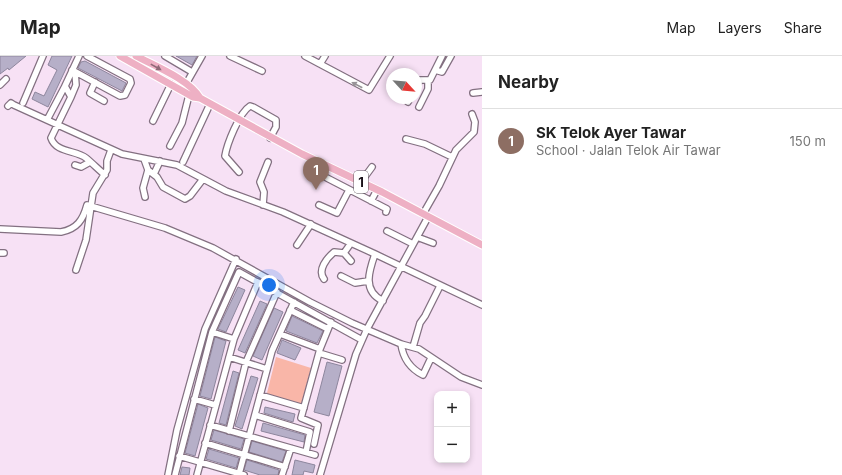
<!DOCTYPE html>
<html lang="en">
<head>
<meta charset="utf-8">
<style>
	body { margin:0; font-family:Inter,sans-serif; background:#f2f2f2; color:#222 }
	.controls { position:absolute; right:12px; bottom:12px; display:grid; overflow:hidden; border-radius:8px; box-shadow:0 2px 6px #0003 }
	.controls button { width:36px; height:36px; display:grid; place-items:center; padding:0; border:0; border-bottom:1px solid #e0e0e0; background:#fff; color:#222; font:20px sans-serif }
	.compass { position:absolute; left:386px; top:12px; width:36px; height:36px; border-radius:50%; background:#fff; box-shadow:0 2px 6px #0003; rotate:116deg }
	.you { position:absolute; left:269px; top:229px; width:14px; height:14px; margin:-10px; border:3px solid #fff; border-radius:50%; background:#1a73e8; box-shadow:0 0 0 6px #1a73e833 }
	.badge { display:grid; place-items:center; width:26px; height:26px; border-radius:50%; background:#0b8043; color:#fff; font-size:13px; font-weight:700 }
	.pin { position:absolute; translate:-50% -33px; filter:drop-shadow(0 1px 2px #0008) }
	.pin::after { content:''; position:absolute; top:21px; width:14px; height:12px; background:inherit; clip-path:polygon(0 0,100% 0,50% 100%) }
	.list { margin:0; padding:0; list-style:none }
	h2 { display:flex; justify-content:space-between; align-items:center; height:52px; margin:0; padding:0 16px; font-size:17px }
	h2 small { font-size:13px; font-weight:400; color:#767676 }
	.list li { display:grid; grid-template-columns:26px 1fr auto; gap:12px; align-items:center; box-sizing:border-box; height:64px; padding:0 16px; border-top:1px solid #e0e0e0 }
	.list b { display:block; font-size:15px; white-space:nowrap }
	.list p { margin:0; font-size:13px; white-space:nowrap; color:#767676 }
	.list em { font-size:13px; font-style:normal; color:#767676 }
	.map { position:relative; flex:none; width:482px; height:419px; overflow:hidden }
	header { display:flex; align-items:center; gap:24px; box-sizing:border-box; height:56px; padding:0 20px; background:#fff; border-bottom:1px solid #e0e0e0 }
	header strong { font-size:19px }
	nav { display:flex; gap:22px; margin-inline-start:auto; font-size:14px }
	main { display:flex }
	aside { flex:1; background:#fff }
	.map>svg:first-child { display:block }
	.green { fill:#f9b6a8 }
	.building { fill:#b6afc8; stroke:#8d869d }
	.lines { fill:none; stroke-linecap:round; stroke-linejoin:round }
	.minor-casing { stroke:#837081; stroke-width:8 }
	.major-casing { stroke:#fff; stroke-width:9 }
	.minor { stroke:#fff; stroke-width:5.5 }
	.major { stroke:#eeb0c4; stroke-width:7 }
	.oneway { fill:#8f6977 }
	.oneway2 { fill:#989498 }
	.labels { text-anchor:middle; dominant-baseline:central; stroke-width:3; stroke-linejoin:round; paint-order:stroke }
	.shield { fill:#fff; stroke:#5f595e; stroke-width:1 }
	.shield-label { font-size:13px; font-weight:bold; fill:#1a1219 }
</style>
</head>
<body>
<header>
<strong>Map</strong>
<nav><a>Map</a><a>Layers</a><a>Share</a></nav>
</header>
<main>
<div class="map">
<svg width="482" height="419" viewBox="0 0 482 419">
	<rect width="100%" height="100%" fill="#f7e1f5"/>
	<!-- green -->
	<path class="green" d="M276,301L311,312L301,349L266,341Z"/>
	<!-- building -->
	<path class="building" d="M0,0H26L9,14L8,12L0,18Z
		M52,0H72L48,51L32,43L35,36L44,40L57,14L48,9Z
		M176,0H197L192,9Z
		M85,5L126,27L122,35L78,12L81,6Z
		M238,231L245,234L226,276L218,273Z
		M260,245L267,248L245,297L238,294Z
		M274,252L283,256L262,304L253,300Z
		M292,260L323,275L317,287L286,275Z
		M215,281L226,285L211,343L200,340Z
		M282,284L301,292L295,304L277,297Z
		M327,306L342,310L329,360L314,356Z
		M233,315L239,317L226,369L219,367Z
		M251,320L258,322L242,373L235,370Z
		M198,348L208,352L195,400L185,397Z
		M265,351L295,358L293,366L264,357Z
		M263,367L305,379L304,386L261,375Z
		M214,374L244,383L241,393L211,384Z
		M252,385L286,395L282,406L249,396Z
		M209,393L239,402L236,412L206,403Z
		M247,404L279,414L278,419H260L244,414Z
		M295,404L315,409L313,417L304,415L303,419H292Z
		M182,411L190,412L189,419H180Z"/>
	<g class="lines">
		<!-- minor casing -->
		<g class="minor-casing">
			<path id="minor" d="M79,0L65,30L71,41L51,82C56,97 76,94 86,102C92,107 98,113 105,119
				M165,0L192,16
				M230,0L262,15
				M305,0L320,8
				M325,0L320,8L369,34L390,0
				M72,14L120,40L125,39L131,27L130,23L87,0
				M435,14L442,16L451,0
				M95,26L90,37L104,45
				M186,28L202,0
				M0,29L6,23
				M416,31L420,24H430L442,0
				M473,37L482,36
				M71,41L76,29L75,16
				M408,46L410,42
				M23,47L43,0
				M8,50L11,47L14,49L122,98L177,109L226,135L283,156L375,198L482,249
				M419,51L428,33V25
				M47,64L65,30
				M153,65L171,28
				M406,83L425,88L452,101
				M170,90L182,67L189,39
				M144,103L148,114L157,121L163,131L185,143L190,140L203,123
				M183,106L210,48
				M75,109L81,111L90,106
				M239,116L225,100C227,88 239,57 250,50L253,51L276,64V71L270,82
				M154,118L160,105
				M327,122L387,153L386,156
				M361,126L372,111
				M145,141L143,132L148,114
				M371,145L377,134
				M263,149L264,136L260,126L268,106
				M319,149L337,157L349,134
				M423,158L439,130L456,94L474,76L475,66L472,58
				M0,173L61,176C77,173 83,164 87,149L165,172L213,192L310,246L352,267L401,288L419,293L461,321L482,329
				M387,175L413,188
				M417,181L433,187
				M297,189L311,168
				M0,197H4
				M344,197L351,205
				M375,198C369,215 362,235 383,245
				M76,214L86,184L93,137L107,114V105L111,94
				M341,220L355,227L368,225
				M324,223C317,214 327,202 334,196L344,197L351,187
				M290,254L328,273
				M212,276L234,283
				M280,278L320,293
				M401,288C403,302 411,313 423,319L431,302
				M413,291L420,267L425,260L440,230
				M319,297L342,304
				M229,301L267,313
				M260,339L304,352
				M194,343L215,349
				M255,359L310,376L306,396
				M210,369L315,399
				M229,375L246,306L277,236
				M205,387L285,411
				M314,388L318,369L301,362L320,293L331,266
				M179,400L244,419
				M239,418L272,295L294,246
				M168,419L177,374L205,273L236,203
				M175,419L212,276L239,216L362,284
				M197,419L234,283L258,226
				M282,419L291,392
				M320,419L356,298L367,273L428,161"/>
		</g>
		<!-- major casing -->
		<g class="major-casing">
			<path id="major" d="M120,0L193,41L200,42L302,98L382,136L482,189
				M136,0C155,10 190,24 200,42"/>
		</g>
		<!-- minor -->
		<use href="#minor" class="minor"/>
		<!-- major -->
		<use href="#major" class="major"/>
	</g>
	<!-- one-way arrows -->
	<defs><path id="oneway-solid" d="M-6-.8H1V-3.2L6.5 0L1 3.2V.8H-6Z"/></defs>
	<use class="oneway" href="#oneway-solid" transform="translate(156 11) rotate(29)"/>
	<use class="oneway2" href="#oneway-solid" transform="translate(357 29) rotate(-152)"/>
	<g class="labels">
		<!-- shield labels -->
		<rect class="shield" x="354" y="115" width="14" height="22" rx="3"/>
		<g class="shield-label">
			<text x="361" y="126">1</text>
		</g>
	</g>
</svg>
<div class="controls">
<button>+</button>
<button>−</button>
</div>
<svg class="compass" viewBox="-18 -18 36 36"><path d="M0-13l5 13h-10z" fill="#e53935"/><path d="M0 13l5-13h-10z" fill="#767676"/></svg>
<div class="you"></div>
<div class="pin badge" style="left:316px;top:134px;background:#8d6e63">1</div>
</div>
<aside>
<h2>Nearby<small></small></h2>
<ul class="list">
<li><span class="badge" style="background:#8d6e63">1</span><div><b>SK Telok Ayer Tawar</b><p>School · Jalan Telok Air Tawar</p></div><em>150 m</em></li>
</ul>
</aside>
</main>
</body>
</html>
